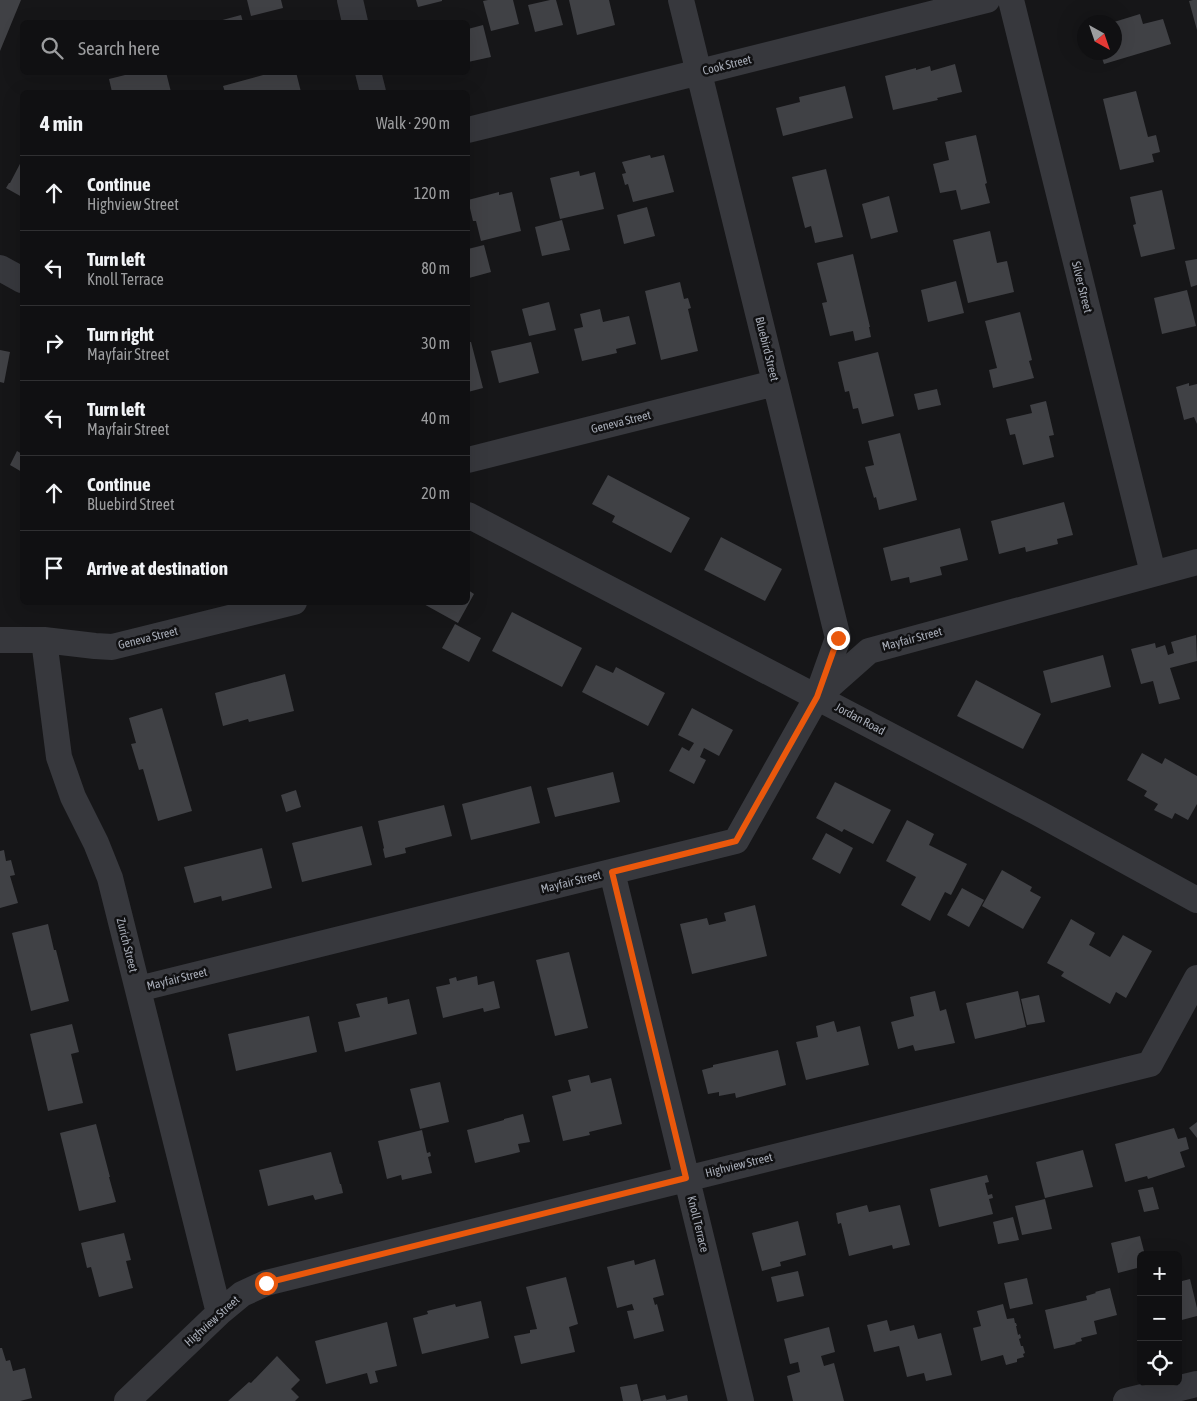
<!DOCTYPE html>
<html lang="en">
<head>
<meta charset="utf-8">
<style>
	body { margin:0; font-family:"Asap Condensed",sans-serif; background:#1e1e20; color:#f1f3f6 }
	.controls { position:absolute; right:15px; bottom:15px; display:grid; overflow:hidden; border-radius:8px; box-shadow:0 5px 20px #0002 }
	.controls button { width:45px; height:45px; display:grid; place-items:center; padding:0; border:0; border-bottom:1px solid #303032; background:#101012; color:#f1f3f6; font:25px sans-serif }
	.compass { position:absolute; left:1077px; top:15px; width:45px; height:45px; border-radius:50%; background:#101012; box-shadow:0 5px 20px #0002; rotate:140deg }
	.stop { position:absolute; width:15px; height:15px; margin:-11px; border:4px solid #ea580c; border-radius:50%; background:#fff }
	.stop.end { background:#ea580c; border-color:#fff; box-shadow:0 1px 5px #0008 }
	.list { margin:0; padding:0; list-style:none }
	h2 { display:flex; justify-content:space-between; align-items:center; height:65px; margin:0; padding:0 20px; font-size:21px }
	h2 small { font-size:16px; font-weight:400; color:#9c9d9f }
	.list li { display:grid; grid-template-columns:32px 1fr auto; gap:15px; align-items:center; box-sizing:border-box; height:75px; padding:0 20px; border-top:1px solid #303032 }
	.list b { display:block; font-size:19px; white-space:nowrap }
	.list p { margin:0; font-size:16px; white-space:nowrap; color:#9c9d9f }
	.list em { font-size:16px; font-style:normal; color:#9c9d9f }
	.icon { flex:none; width:28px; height:28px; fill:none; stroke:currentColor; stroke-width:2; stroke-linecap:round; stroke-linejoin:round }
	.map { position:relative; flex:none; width:1197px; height:1401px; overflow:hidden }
	.search { position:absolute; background:#101012; box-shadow:0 5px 20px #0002; left:20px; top:20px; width:450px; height:55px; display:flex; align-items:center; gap:12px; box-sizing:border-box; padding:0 18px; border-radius:8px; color:#9c9d9f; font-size:19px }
	.panel { position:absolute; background:#101012; box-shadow:0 5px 20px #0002; left:20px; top:90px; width:450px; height:515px; border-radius:8px }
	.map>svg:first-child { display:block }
	.building { fill:#404145 }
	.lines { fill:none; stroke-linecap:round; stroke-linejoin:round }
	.minor { stroke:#37383d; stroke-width:26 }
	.route { stroke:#ea580c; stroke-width:6 }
	.labels { text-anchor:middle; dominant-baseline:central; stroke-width:5; stroke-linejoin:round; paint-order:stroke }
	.street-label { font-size:12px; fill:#a8adb8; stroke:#111113 }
</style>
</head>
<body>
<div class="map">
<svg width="1197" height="1401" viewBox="0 0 1197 1401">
	<rect width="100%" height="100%" fill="#161618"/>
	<!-- building -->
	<path class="building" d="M0,0H21L0,51Z
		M247,0H281L283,8L251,16Z
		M416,0H442V1L418,7Z
		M488,0H513L519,24L491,31L483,1Z
		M550,0H556L563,25L535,32L528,5Z
		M569,0H609L615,25L577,35Z
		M1193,0H1197V30L1189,1Z
		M1140,14L1143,24L1163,19L1171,44L1104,64L1100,52H1114V22Z
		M241,15L243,22H215Z
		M483,25L491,57L468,62V29Z
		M955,64L962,92L937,98L938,100L893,110L885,76L916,68V70L930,66L931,71Z
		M137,72H166L171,92H112L109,79Z
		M274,72H296L301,92H225L223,86Z
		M845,86L853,118L783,136L776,108L800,102L799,97Z
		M1136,91L1148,137L1156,135L1160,152L1152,154L1154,162L1120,170L1103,99Z
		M976,135L987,183L985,184L990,203L961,210L956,190L940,193L933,164L949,160L945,142Z
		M650,155L651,158L664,155L674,192L633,202L628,184L625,185L622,174L626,173L622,162Z
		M22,160V197L6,188L9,183H10Z
		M826,169L843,237L815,243L811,226L805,228L792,177Z
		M579,171L580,176L595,172L604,209L560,219L550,178Z
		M1162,190L1175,249L1141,257L1133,225L1136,224L1130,197Z
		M499,192V195L512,192L521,231L481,241L476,221H473L468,200Z
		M889,196L898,232L871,239L862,204Z
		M647,207L655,236L624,244L617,215Z
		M562,220L570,250L542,256L535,227Z
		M990,231L997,263L1007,261L1014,292L968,303L953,240Z
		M484,245L491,272L469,278L468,273V249Z
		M853,254L870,327H869L871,337L855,341L853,331L830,336L822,303L827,302L817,263Z
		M1197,259V285L1191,287L1185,261Z
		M956,281L964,313L928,322L921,290Z
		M680,282L684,299L688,298L691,308L688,309L698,351L661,360L645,291Z
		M1187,290L1196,326L1162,334L1154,298Z
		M549,302L556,330L529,336L522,309Z
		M600,309L603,322L629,316L636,344L616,349L617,353L582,361L574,329L583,327L580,314Z
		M1020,312L1032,360L1029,361L1034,378L993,388L989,370L997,368L985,321Z
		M468,342H471L483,388L468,392Z
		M531,342L539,373L499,383L491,351Z
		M0,350L10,352L4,383L0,382Z
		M878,352L894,416L862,424L858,408L853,409L849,391L845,392L838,362Z
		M1189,383V386L1197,384V424L1194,417L1184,420L1176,387Z
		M937,389L941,405L918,410L914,394Z
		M1046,401L1054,435L1049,436L1054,457L1023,465L1015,434L1010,435L1006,419L1032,413L1030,405Z
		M900,433L917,500L879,510L876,497L874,498L865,467L874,465L868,441Z
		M17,451L22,454V472L10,465Z
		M608,475L690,518L671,553L612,522L615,516L592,504Z
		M1064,502L1073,535L1057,539L1058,544L1026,552L1025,547L999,554L991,521Z
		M960,528L968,560L940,567L942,575L910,583L909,577L891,581L883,548Z
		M721,537L782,569L765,601L704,570Z
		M468,590L474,594L458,623L420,602H468Z
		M512,612L582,648L562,687L492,651Z
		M455,624L481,638L469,662L442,648Z
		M1196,635L1197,661L1170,668L1180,699L1159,704L1153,681L1141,684L1131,649L1155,643L1156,648L1165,645L1168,655L1174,653L1171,642Z
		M1103,655L1111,687L1051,703L1043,671Z
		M596,665L613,673L616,667L665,693L648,726L582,692Z
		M285,674L294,711L249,722L248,719L223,726L215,693Z
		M976,680L1041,714L1023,749L957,716Z
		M162,708L192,811L158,821L143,769L139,770L131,744L136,743L129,718Z
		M692,708L733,730L719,756L704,748L700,757L706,760L694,784L669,771L682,747L689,751L694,743L678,735Z
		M1142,753L1162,764L1165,758L1197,776V804L1188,820L1175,813L1172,819L1154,810L1158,804L1144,796L1147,791L1127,780Z
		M613,772L620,802L555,817L547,788Z
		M835,782L891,810L873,844L844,829L842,832L816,818Z
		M531,786L540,823L471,840L462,804Z
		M296,790L301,807L286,812L281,795Z
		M444,805L452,836L405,848L406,853L385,858L383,849L384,848L378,821Z
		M907,820L934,834L929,845L967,864L951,895L945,892L930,921L901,905L916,877L886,861Z
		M362,826L372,865L302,882L292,843Z
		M826,833L853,848L840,874L812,859Z
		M262,848L272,888L222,901L221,896L194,903L184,867Z
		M4,850L6,861L11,860L15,875L10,876L18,903L0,908V851Z
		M1002,870L1032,887L1030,891L1041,897L1023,929L982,906Z
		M962,888L984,900L969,927L947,915Z
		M755,905L767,956L692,974L680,924L707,918L709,925L726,921L724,913Z
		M1071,919L1095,933L1089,945L1110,957L1123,935L1152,951L1126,998L1116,992L1110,1004L1061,976L1064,972L1047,963Z
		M48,924L54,950H56L69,1001L31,1011L12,933Z
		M569,952L588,1028L555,1036L536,960Z
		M477,976L478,985L494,981L500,1008L484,1012L483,1008L443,1018L436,987L450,984L449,979L456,977L457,981Z
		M935,991L940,1011L946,1009L955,1043L915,1051L913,1045L898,1049L891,1022L914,1016L910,997Z
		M1018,991L1026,1027L975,1039L966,1003Z
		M1039,995L1045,1022L1027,1025L1021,999Z
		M387,997L388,1004L409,999L417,1034L345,1052L338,1022L360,1017L356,1004Z
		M309,1016L317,1052L236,1071L228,1034Z
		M834,1021L837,1032L860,1026L869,1065L806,1080L796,1042L818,1037L816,1026Z
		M72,1024L79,1052L71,1054L83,1103L48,1111L30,1034Z
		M778,1050L786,1085L736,1098L735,1093L719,1096V1092L708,1094L702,1070L713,1067V1065Z
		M589,1075L591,1083L611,1078L622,1124L589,1132L590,1135L563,1141L552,1096L571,1091L568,1080Z
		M440,1082L449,1122L420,1129L410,1089Z
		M523,1114L530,1142L518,1144L520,1152L475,1163L467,1130L504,1120V1119Z
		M1197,1122V1138L1189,1128Z
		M96,1124L110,1177H109L116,1202L79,1211L60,1133Z
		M1174,1128L1178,1139L1186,1137L1189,1149L1180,1152L1185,1167L1148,1179L1147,1176L1125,1182L1115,1144Z
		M422,1130L427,1153L430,1152L431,1156L428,1157L432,1173L402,1180L401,1175L387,1179L378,1141Z
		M1083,1150L1093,1187L1045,1198L1036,1162Z
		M331,1152L340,1184H341L343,1193L315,1200L313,1195L268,1206L259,1170Z
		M987,1175L989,1182L985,1183L988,1195L992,1194L993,1198L989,1199L993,1214L939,1227L930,1189Z
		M1153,1187L1159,1209L1144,1212L1138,1190Z
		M1045,1199L1052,1229L1022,1235L1015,1206Z
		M867,1205L869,1212L900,1205L910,1245L893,1249L892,1245L849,1256L841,1223L838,1224L836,1213Z
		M1013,1217L1019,1240L998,1244L993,1222Z
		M798,1221L806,1255L780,1262L781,1266L762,1271L752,1233Z
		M124,1233L131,1260L126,1261L133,1288L99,1297L91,1267L87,1268L81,1243Z
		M1140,1236L1145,1255H1141V1267L1118,1273L1111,1243Z
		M655,1259L664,1295L653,1298L655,1305L657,1304L664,1331L634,1339L627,1311L634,1310L632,1304L617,1308L607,1267L634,1260L635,1265Z
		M798,1271L804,1296L777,1302L771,1277Z
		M566,1277L578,1324L569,1327L575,1352L521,1364L514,1336L530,1333V1330L537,1329L526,1287Z
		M1027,1278L1033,1304L1010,1309L1004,1283Z
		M1190,1279L1197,1308V1316L1178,1321V1282Z
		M1110,1288L1117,1315L1094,1321L1097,1334L1081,1338L1082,1341L1075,1343L1076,1344L1054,1349L1045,1310L1087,1300L1086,1296L1096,1293L1095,1292Z
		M481,1301L489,1338L422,1354L413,1318L428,1314L427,1311L455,1304L456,1307Z
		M1003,1304L1007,1319L1014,1318L1015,1323H1016L1017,1326H1016L1018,1335L1020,1334L1021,1338L1019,1339L1021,1346H1023L1025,1353L1023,1354L1024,1357L1017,1359V1362L1006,1365L1003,1355L981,1361L973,1328L981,1326L977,1311Z
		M887,1320L890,1331L914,1325L918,1339L941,1333L952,1375L926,1381L924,1373L907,1377L899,1346L874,1352L867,1325Z
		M387,1322L397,1366L375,1371L378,1382L370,1384L367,1373L326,1384L315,1341Z
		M829,1327L835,1352L821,1356L824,1366L834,1363L844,1401H793L787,1376L800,1372L798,1362L790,1364L784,1339Z
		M0,1348H2L6,1361L10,1360L13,1371L25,1368L32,1398L20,1401H0Z
		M277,1356L300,1380L291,1389L299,1397L295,1401H228L249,1382L251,1383Z
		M637,1384L641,1401H623L620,1387Z
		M665,1395L667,1401H643V1400Z
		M687,1395L688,1401H667V1400Z"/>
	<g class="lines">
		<!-- minor -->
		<path class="minor" d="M350,0L355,22
			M681,0L838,638L818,694
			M1011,0L1153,573
			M368,72L373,92
			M468,130L987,0
			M0,268L22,280
			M468,460L775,383
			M468,515L1040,814L1197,900
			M0,640H44L95,646L112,647L294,602
			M44,640L59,757L73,797L96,843L110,878L219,1313
			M612,872L741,1401
			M138,989L736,841L817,697L869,651L1197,562
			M127,1401L219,1313L242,1294L266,1283L1150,1064L1197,978
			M1126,1401L1197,1384"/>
	</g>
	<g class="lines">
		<!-- route -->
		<path class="route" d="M266,1283L686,1178L612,872L736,841L817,697L838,638"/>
	</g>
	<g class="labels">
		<!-- street labels -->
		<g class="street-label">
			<text transform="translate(727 65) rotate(-14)">Cook Street</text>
			<text transform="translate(1082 287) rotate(76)">Silver Street</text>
			<text transform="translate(767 349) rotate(76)">Bluebird Street</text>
			<text transform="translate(621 422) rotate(-14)">Geneva Street</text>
			<text transform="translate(148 638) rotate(-14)">Geneva Street</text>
			<text transform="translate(912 639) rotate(-15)">Mayfair Street</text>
			<text transform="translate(860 719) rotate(28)">Jordan Road</text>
			<text transform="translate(571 882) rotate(-14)">Mayfair Street</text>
			<text transform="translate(127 945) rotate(76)">Zurich Street</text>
			<text transform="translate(177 979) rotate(-14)">Mayfair Street</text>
			<text transform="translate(739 1165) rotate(-14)">Highview Street</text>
			<text transform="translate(698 1224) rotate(76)">Knoll Terrace</text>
			<text transform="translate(212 1321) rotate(-42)">Highview Street</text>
		</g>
	</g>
</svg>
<div class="controls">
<button>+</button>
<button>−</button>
<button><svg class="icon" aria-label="locate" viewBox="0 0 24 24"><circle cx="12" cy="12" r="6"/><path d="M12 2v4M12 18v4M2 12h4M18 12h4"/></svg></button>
</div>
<svg class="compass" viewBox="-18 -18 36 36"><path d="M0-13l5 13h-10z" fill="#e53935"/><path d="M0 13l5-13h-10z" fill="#9c9d9f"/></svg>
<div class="stop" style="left:266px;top:1283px"></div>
<div class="stop end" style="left:838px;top:638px"></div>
<div class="search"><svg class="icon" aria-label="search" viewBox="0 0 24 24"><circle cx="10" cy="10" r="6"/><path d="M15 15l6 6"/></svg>Search here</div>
<section class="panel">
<h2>4 min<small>Walk · 290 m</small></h2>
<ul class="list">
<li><svg class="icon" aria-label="ahead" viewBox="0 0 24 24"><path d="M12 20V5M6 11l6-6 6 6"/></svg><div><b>Continue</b><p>Highview Street</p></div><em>120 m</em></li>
<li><svg class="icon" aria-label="left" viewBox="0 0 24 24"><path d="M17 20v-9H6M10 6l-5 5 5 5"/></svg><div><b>Turn left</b><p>Knoll Terrace</p></div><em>80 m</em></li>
<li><svg class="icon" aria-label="right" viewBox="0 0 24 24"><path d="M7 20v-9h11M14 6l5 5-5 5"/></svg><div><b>Turn right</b><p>Mayfair Street</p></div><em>30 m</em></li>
<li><svg class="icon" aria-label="left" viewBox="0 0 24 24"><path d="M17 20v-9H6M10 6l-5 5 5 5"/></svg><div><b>Turn left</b><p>Mayfair Street</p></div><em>40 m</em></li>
<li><svg class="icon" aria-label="ahead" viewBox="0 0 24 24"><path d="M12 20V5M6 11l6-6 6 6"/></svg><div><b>Continue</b><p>Bluebird Street</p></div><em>20 m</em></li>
<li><svg class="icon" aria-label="arrive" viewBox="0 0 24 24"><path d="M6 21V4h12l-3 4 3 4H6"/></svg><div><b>Arrive at destination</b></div></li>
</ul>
</section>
</div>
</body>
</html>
